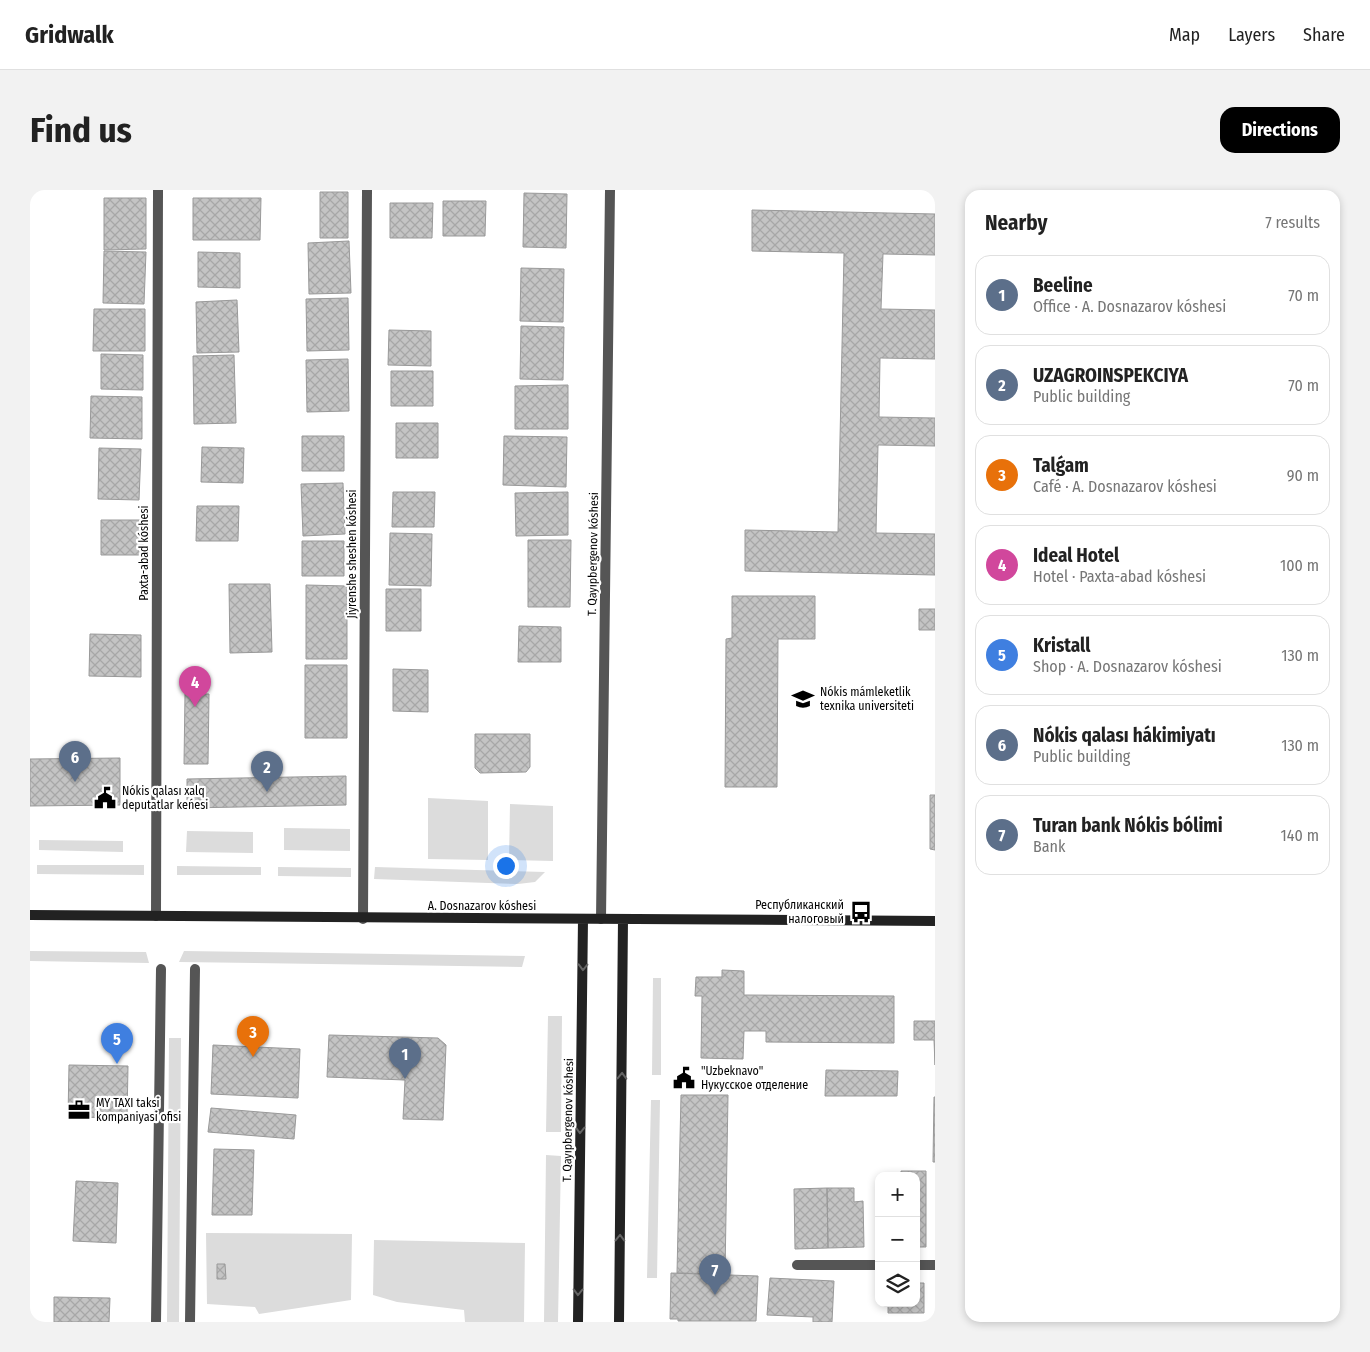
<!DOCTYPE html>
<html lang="en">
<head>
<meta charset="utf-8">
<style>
	body { margin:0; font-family:"Fira Sans Condensed",sans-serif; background:#f2f2f2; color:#222 }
	.controls { position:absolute; right:15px; bottom:15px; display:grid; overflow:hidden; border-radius:10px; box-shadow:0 2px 8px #0003 }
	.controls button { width:45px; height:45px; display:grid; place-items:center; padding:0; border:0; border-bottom:1px solid #e0e0e0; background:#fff; color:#222; font:25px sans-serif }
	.you { position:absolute; left:475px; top:675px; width:18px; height:18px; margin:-12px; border:4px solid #fff; border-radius:50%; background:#1a73e8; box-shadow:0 0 0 8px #1a73e833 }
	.badge { display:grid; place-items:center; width:32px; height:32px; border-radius:50%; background:#000; color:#fff; font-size:16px; font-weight:700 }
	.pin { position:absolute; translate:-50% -41px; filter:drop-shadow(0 1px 2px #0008) }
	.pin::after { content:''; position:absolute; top:26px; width:18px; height:15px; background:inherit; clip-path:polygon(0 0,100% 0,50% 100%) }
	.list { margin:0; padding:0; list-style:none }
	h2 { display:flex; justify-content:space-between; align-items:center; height:65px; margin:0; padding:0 20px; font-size:21px }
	h2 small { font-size:16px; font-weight:400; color:#767676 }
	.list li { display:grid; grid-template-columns:32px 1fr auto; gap:15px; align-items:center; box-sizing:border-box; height:80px; margin:0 10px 10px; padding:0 10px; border:1px solid #e0e0e0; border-radius:15px }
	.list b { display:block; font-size:19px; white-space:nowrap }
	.list p { margin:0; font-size:16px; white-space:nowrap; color:#767676 }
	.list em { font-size:16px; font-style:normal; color:#767676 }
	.icon { flex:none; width:28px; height:28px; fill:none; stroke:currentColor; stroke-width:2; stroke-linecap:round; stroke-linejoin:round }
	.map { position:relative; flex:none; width:905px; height:1132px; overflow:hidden; border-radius:15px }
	header { display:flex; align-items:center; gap:30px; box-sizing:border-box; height:70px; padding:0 25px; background:#fff; border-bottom:1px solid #e0e0e0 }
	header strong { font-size:24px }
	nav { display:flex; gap:28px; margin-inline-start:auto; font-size:18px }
	.intro { display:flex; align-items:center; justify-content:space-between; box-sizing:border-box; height:120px; padding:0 30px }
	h1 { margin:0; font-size:35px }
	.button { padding:12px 22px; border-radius:15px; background:#000; color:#fff; font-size:18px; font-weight:700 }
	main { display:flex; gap:30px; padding:0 30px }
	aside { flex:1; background:#fff; border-radius:15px; box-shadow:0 2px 8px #0003 }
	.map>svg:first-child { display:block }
	.grass { fill:#dcdcdc }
	.building { fill:url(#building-cross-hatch); stroke:#999 }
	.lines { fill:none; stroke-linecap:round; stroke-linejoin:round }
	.service { stroke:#555; stroke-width:10 }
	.pedestrian { stroke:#555; stroke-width:10 }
	.minor { stroke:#555; stroke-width:10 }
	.tertiary { stroke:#555; stroke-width:10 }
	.secondary { stroke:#222; stroke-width:10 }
	.oneway { stroke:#646464 }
	.labels { text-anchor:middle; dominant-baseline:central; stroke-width:4.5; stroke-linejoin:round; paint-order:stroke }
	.street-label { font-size:12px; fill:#000; stroke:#fff }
	.poi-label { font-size:12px; fill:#000; stroke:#fff; text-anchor:start }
</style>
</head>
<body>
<header>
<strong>Gridwalk</strong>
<nav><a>Map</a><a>Layers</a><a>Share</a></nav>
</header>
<div class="intro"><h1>Find us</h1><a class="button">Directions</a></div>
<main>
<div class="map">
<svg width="905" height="1132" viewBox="0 0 905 1132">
	<defs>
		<pattern id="building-cross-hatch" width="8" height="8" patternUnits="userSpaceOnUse" patternTransform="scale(1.25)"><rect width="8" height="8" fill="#c4c4c4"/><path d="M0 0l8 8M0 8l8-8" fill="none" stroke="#a7a7a7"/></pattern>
	</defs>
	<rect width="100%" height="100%" fill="#fff"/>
	<!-- grass -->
	<path class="grass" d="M398,608L458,611V670L398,669Z
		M480,614L523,616V671L479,670Z
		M254,638L320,639V661L254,660Z
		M157,641L223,642V663L156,662Z
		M9,650L93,651V662L9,660Z
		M7,675H114V685L7,684Z
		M147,676L231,677V685H147Z
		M248,677L321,678V687L248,686Z
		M345,677L515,682L505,692L488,694L344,689Z
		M0,761L116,762L119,773L0,771Z
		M154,761L495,766L492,777L149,772Z
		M623,788H631V885H622Z
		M518,826H532L531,942H516Z
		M139,848H151L149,1132H137Z
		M621,910H630L627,1088H617Z
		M516,965L531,966L528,1132H514Z
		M176,1043L322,1044L321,1110L229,1124L225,1117L177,1114Z
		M344,1050L495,1053L494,1132H435L434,1120L367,1112L343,1105Z"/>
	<!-- building -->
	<path class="building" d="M290,2H318V48H290Z
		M494,3L537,4L536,58L493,57Z
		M74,8H116V59L74,60Z
		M163,8H231L230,50H163Z
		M413,11H456L455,46H413Z
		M360,13H403L402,48H360Z
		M722,20L905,24V65L853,64L851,119L905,120V169L850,168L849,227L905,228V256L848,255L846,343L905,344V385L715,381V340L808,342L814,63L722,61Z
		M319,51L321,103L279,104L278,53Z
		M74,61L116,62L114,114L73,113Z
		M168,62L210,63V98L168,97Z
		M491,78L534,79L533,132L490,131Z
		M318,108L319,160L277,161L276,109Z
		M207,110L209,162L167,163L166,112Z
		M64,119H115V161H63Z
		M491,136L534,137L533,190L490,189Z
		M359,140L401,141V176L358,175Z
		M71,164L113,165V200L71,199Z
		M204,165L206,233L164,234L163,166Z
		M318,169L319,221L277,222L276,170Z
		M361,181H403V216H361Z
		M538,195V239H485V196Z
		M61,206L112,207V249L60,248Z
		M366,233H408V268H366Z
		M272,246H314V281H272Z
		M474,246L537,247L536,297L473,295Z
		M172,257L214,258L213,293L171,292Z
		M69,258L111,259L109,310L68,309Z
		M313,293L315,344L273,346L271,294Z
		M363,302H405L404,337H362Z
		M538,302V345L486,346L485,303Z
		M167,316H209L208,351H166Z
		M71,330H113V365H71Z
		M360,343L402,344L401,396L359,395Z
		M498,350H541L540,417H498Z
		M272,351H314V386H272Z
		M199,394H240L242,462L200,463Z
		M276,395L317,396V469H276Z
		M356,399H391V441H356Z
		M702,406H785V449H748L747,597H695L696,449L702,448Z
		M889,419H905V440H889Z
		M489,436L531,437V472H488Z
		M60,444L111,445V487L59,486Z
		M275,475H317V548H275Z
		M363,479L398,480V522L363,521Z
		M155,504H179L178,574H154Z
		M445,544H500V577L496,582L450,583L445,578Z
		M90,568V615L0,616V569Z
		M316,586V615L157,618V589Z
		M900,605H905V660L900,659Z
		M692,780L714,781V805L864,806V853L736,852V841H714L713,869L671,868L672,806H665L666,787H692Z
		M884,831H905V875L904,850H884Z
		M299,845L408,848L416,855L413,930L373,929L375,890L297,887Z
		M183,855L270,859L268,908L181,904Z
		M39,875L98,876L97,928L38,927Z
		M796,880L868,881L867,906H795Z
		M651,905H698L695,1084L647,1083Z
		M904,907H905V972H903Z
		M181,918L266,925L264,949L178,942Z
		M184,959L224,960L222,1025H182Z
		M871,981H896V1057H886V986H871Z
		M46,991L88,993L86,1053L43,1051Z
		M797,998H824V1012L833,1011L834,1057L798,1058Z
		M797,998L798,1058L765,1059L764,999Z
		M847,1013H849V1057H847Z
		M187,1074H195L196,1089H187Z
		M641,1083L728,1086L726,1131H648V1129H640Z
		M740,1088L804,1091L802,1132H783V1127L737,1125Z
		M886,1093H894V1123H858V1113H886Z
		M24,1107L80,1108L79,1132H24Z"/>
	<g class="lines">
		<!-- service -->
		<path class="service" d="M767,1075H849
			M886,1075H905"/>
		<!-- pedestrian -->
		<path class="pedestrian" d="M126,1132L131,779
			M160,1132L165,779"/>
		<!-- minor -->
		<path class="minor" d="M126,726L128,0
			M333,729L337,0"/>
		<!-- tertiary -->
		<path class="tertiary" d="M571,729L580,0"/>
		<!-- secondary -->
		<path class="secondary" d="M0,725L905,731
			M548,1132L553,729
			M589,1132L593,729"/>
	</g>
	<!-- one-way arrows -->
	<defs><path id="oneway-chevron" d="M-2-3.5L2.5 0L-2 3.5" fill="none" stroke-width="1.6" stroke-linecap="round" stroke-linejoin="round" transform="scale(1.25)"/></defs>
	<g class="oneway">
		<use href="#oneway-chevron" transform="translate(553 777) rotate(91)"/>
		<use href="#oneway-chevron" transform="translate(592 886) rotate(-89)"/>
		<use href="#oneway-chevron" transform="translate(550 940) rotate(91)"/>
		<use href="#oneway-chevron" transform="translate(590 1048) rotate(-89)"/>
		<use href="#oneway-chevron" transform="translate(548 1102) rotate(91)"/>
	</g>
	<!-- icons -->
	<defs>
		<g id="university-bare" transform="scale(1.725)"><path d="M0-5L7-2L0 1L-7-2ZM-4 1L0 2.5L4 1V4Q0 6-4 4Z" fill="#000" stroke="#fff" stroke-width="2.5" paint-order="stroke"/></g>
		<g id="civic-bare" transform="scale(1.725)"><path d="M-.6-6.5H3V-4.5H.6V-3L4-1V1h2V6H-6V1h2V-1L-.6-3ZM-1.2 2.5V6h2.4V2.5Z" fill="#000" stroke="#fff" stroke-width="2.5" paint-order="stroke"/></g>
		<g id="bus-bare" transform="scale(1.725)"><path d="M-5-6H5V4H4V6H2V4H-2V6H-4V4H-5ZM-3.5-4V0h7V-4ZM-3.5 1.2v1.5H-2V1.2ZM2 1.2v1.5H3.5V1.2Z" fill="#000" stroke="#fff" stroke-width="2.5" paint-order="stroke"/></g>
		<g id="office-bare" transform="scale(1.725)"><path d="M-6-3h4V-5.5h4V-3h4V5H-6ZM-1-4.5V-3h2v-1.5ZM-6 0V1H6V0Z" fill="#000" stroke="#fff" stroke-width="2.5" paint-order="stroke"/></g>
	</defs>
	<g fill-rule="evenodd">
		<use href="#university-bare" x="773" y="509"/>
		<use href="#civic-bare" x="75" y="608"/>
		<use href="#bus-bare" x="831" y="722"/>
		<use href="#civic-bare" x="654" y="888"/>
		<use href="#office-bare" x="49" y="920"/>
	</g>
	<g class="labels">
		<!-- street labels -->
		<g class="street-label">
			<text transform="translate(114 363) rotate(-90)">Paxta-abad kóshesi</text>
			<text transform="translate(322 364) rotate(-90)">Jiyrenshe sheshen kóshesi</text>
			<text transform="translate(563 364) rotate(-89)">T. Qayıpbergenov kóshesi</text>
			<text x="452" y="716">A. Dosnazarov kóshesi</text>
			<text transform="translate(538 930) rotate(-89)">T. Qayıpbergenov kóshesi</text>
		</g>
		<!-- poi labels -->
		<g class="poi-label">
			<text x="790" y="502">Nókis mámleketlik<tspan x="790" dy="14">texnika universiteti</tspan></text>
			<text x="92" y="601">Nókis qalası xalq<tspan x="92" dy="14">deputatlar keńesi</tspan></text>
			<text x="814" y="715" text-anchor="end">Республиканский<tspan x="814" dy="14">налоговый</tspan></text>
			<text x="671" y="881">"Uzbeknavo"<tspan x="671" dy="14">Нукусское отделение</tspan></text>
			<text x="66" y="913">MY TAXI taksi<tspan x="66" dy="14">kompaniyasi ofisi</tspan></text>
		</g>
	</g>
</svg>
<div class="controls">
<button>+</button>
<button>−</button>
<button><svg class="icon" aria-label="layers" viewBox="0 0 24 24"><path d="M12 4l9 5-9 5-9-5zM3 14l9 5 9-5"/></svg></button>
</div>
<div class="you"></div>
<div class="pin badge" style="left:375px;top:889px;background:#5c6f8a">1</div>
<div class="pin badge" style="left:237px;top:602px;background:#5c6f8a">2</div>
<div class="pin badge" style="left:223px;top:867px;background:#e8710a">3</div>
<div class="pin badge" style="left:165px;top:517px;background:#d1479c">4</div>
<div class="pin badge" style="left:87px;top:874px;background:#3f7fe0">5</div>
<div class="pin badge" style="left:45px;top:592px;background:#5c6f8a">6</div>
<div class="pin badge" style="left:685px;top:1105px;background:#5c6f8a">7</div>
</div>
<aside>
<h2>Nearby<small>7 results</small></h2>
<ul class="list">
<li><span class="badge" style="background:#5c6f8a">1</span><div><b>Beeline</b><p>Office · A. Dosnazarov kóshesi</p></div><em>70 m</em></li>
<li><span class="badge" style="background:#5c6f8a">2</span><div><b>UZAGROINSPEKCIYA</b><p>Public building</p></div><em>70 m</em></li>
<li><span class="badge" style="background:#e8710a">3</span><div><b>Talǵam</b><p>Café · A. Dosnazarov kóshesi</p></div><em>90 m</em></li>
<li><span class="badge" style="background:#d1479c">4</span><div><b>Ideal Hotel</b><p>Hotel · Paxta-abad kóshesi</p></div><em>100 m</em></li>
<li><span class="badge" style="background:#3f7fe0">5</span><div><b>Kristall</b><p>Shop · A. Dosnazarov kóshesi</p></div><em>130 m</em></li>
<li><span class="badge" style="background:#5c6f8a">6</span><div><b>Nókis qalası hákimiyatı</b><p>Public building</p></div><em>130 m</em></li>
<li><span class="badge" style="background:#5c6f8a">7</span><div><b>Turan bank Nókis bólimi</b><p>Bank</p></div><em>140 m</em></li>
</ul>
</aside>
</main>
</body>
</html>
